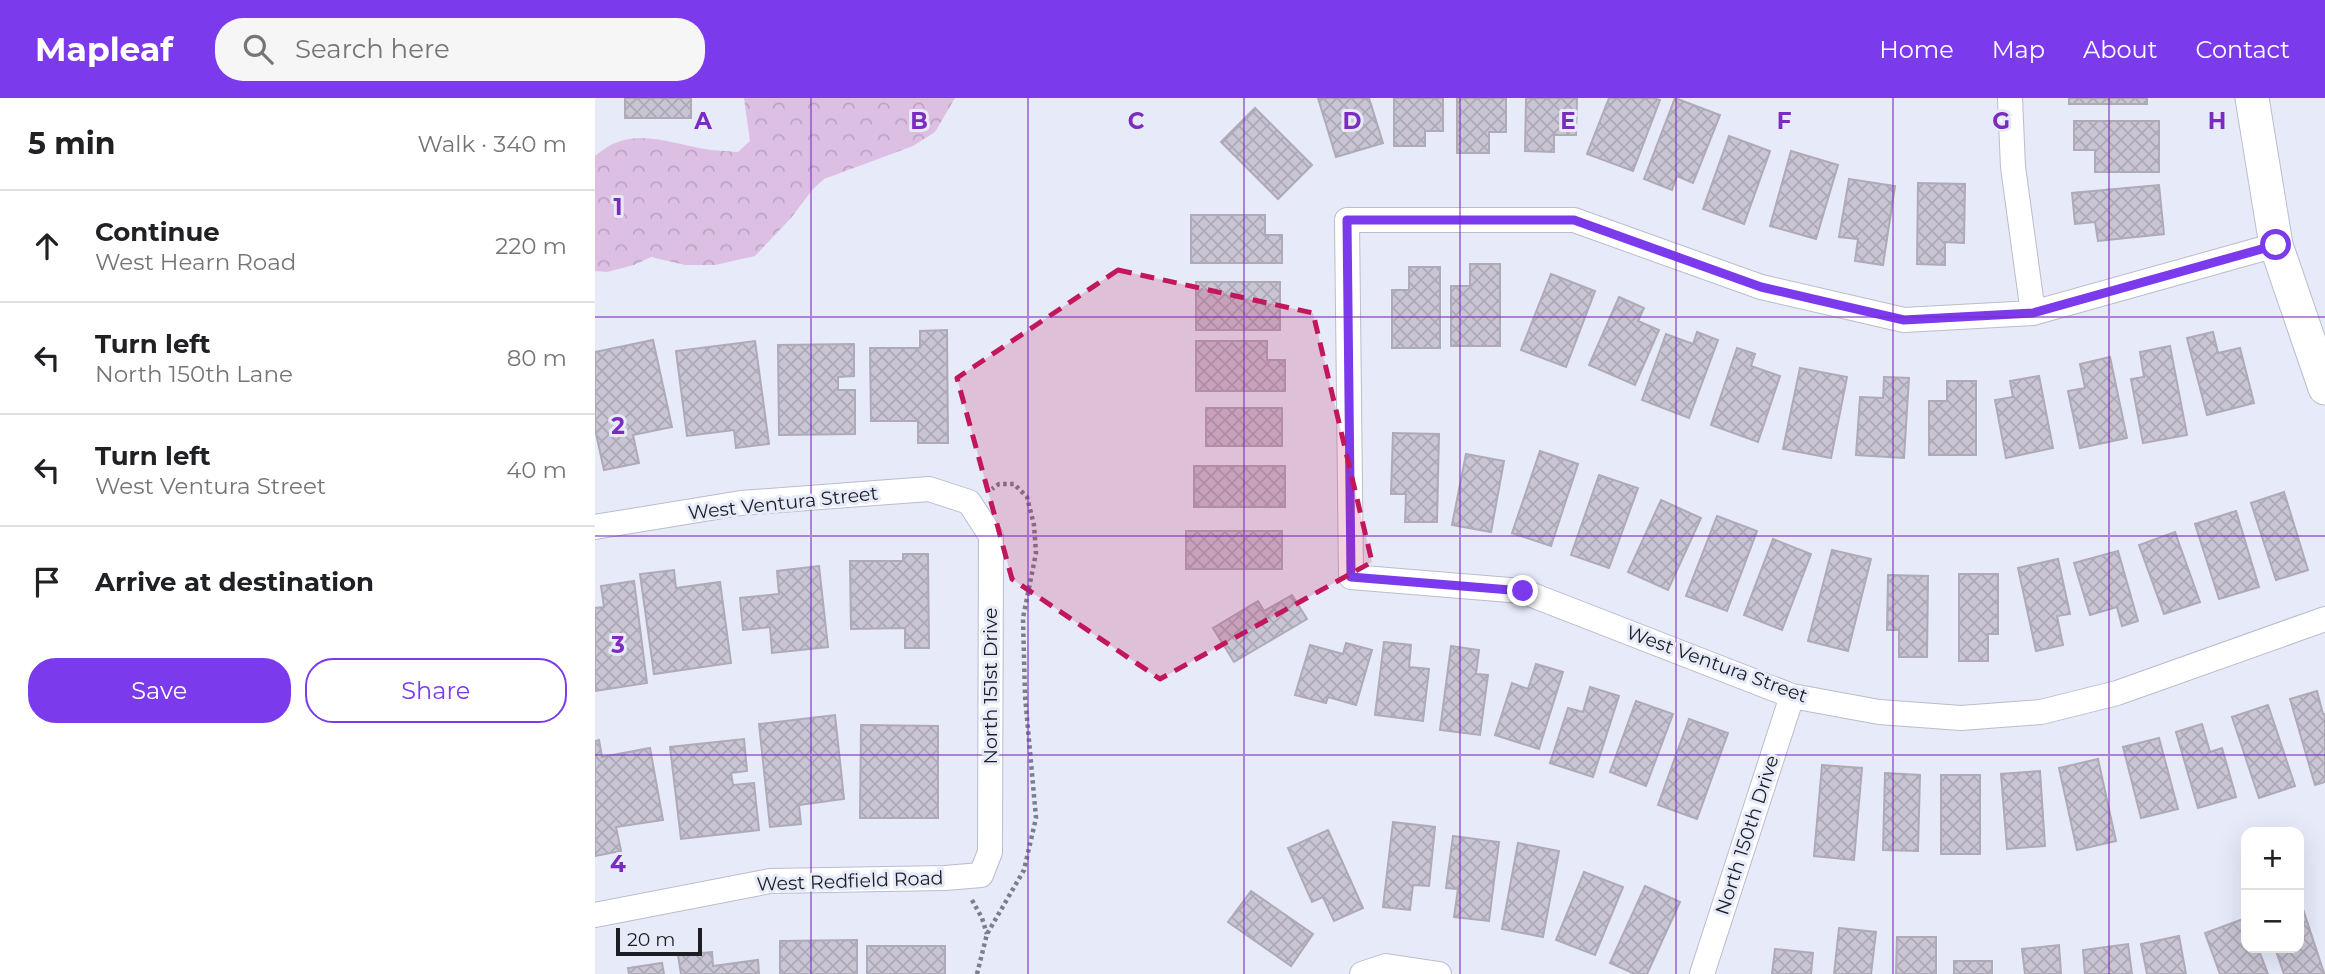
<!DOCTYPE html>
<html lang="en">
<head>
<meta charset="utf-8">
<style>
	body { margin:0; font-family:Montserrat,sans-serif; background:#f6f6f6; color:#202124 }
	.controls { position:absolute; right:21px; bottom:21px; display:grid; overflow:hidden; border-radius:14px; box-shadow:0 7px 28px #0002 }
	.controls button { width:63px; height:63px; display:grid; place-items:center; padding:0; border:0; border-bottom:2px solid #e0e0e0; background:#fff; color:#202124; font:35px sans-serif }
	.scale { position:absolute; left:21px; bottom:18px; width:86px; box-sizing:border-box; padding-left:7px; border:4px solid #1d1e24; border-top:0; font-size:19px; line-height:24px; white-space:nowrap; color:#1d1e24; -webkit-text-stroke:5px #e7eaf9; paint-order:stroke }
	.stop { position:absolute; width:21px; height:21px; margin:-16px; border:5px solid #7c3aed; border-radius:50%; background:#fff }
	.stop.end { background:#7c3aed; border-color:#fff; box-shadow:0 2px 7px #0008 }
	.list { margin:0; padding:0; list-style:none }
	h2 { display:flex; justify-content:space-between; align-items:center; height:91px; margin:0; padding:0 28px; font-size:30px }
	h2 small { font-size:23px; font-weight:400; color:#757577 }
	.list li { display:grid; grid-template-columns:46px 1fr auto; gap:21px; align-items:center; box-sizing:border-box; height:112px; padding:0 28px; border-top:2px solid #e0e0e0 }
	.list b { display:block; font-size:26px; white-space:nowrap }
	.list p { margin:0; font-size:23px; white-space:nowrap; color:#757577 }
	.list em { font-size:23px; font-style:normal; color:#757577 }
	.actions { display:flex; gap:14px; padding:21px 28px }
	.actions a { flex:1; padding:16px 0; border:2px solid #7c3aed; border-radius:28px; text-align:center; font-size:24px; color:#7c3aed }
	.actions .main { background:#7c3aed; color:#fff }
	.icon { flex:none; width:38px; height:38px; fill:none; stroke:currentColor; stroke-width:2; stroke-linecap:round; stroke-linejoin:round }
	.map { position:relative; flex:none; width:1730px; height:876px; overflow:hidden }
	header { display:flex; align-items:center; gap:42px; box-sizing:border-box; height:98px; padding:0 35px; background:#7c3aed; color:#fff }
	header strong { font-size:33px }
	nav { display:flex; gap:38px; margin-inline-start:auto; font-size:24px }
	.search { width:490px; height:63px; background:#f6f6f6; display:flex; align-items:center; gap:18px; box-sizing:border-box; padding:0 24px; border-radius:28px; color:#757577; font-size:26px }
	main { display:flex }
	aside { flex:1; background:#fff }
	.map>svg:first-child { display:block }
	.park { fill:url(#park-crowns) }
	.building { fill:url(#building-cross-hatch); stroke:#aeaab8; stroke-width:2 }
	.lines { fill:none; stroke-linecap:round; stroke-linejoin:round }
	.street-casing { stroke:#babdcb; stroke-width:26 }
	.secondary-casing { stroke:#babdcb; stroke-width:35 }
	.path { stroke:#7c7e89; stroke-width:4.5; stroke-dasharray:3.5 3.5; stroke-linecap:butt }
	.street { stroke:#fff; stroke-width:24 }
	.secondary { stroke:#fff; stroke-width:33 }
	.route { stroke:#7c3aed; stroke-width:9 }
	.marked { fill:#c2185b; fill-opacity:0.2; stroke:#c2185b; stroke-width:5; stroke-dasharray:14 9; stroke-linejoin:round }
	.grid { fill:none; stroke:#7b2cbf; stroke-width:2; stroke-opacity:0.55 }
	.labels { text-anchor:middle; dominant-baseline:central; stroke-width:6; stroke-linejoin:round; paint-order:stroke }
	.street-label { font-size:19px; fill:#1d1e24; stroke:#e7eaf9 }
	.grid-label { font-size:23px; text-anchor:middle; font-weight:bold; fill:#7b2cbf; stroke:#e7eaf9; stroke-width:6; stroke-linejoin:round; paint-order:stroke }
</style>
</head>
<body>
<header>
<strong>Mapleaf</strong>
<div class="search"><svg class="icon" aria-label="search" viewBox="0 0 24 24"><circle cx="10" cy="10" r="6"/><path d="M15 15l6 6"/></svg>Search here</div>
<nav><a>Home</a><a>Map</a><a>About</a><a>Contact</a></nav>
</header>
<main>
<aside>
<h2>5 min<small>Walk · 340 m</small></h2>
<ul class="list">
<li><svg class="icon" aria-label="ahead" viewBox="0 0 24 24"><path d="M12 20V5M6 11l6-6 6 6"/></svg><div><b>Continue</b><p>West Hearn Road</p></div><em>220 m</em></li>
<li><svg class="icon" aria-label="left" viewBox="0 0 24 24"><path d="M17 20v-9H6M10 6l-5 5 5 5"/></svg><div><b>Turn left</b><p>North 150th Lane</p></div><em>80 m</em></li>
<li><svg class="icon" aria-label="left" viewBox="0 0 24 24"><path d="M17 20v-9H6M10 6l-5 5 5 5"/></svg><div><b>Turn left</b><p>West Ventura Street</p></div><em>40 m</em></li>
<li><svg class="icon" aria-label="arrive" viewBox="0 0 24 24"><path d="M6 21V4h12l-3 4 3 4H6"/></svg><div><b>Arrive at destination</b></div></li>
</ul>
<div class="actions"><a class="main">Save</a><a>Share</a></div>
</aside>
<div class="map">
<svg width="1730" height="876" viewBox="0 0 1730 876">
	<defs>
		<pattern id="park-crowns" width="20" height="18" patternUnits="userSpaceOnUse" patternTransform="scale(1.75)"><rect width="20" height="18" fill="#ddbfe4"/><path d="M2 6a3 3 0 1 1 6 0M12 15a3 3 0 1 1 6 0" fill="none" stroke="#bda4c3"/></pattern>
		<pattern id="building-cross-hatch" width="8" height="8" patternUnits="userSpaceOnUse" patternTransform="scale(1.75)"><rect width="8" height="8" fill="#c9c5d4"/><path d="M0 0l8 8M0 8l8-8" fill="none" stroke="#aca9b6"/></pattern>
	</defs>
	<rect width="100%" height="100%" fill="#e7eaf9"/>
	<!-- park -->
	<path class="park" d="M149,0H360L340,34L318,48L229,81L218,91L196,120L160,158L120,167H90L56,159L39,167L12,174L0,173V58C37,25 74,46 116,52C125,53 134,53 143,54L155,43Z"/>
	<!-- building -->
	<path class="building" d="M30,0H96V20H30Z
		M723,0H774L788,45L741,59Z
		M799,0H848V33H830V48H799Z
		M862,0H911V34H894V55H862Z
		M931,0H982L981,37H959V54L930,53Z
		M1014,0H1058L1065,2L1038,73L992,56Z
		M1080,0L1125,17L1098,85L1082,78L1077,92L1049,81Z
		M1474,0H1552V6H1474Z
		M660,10L717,67L683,101L626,44Z
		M1479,23H1564V74H1500V52H1479Z
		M1134,38L1175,53L1149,126L1108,111Z
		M1196,53L1243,67L1221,141L1175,128Z
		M1254,81L1300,88L1288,167L1260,163L1263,141L1244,139Z
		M1323,85L1370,86L1369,145L1350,144V167L1322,166Z
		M1564,87L1569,136L1503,143L1500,124L1480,126L1477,95Z
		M596,117H670V137H687V165H596Z
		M875,166H905V248H856V188H875Z
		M814,169H845V250H797V192H814Z
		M956,176L1000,193L971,269L926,252Z
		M601,184H685V232H601Z
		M1024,199L1049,210L1043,223L1064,232L1040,287L994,267Z
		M352,232L353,345H323V323H276L275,250H325V233Z
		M1102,234L1123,242L1094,320L1047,302L1071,236L1098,246Z
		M1618,234L1623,255L1645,250L1659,305L1612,317L1592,240Z
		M58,242L77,329L38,337L44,365L9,372L0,331V254Z
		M160,243L174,346L141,350L139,332L92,338L81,253Z
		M601,243H672V262H690V293H601Z
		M259,246V278L243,279V292H260V336L184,337L183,247Z
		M1575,248L1592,337L1548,345L1536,281L1549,279L1545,254Z
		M1142,250L1160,256L1156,268L1185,278L1163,344L1116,327Z
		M1515,259L1532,340L1485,350L1473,293L1490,290L1485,266Z
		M1205,270L1252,279L1236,360L1188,351Z
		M1444,278L1458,350L1411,360L1400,302L1418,299L1415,283Z
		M1289,279L1314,280L1309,360L1261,357L1265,299L1288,300Z
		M1352,283H1381V357H1334V303H1352Z
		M611,310H687V348H611Z
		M798,335L844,336L842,424H810L811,396H796Z
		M945,353L983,366L956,448L917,435Z
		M871,356L909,363L896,434L857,427Z
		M599,368H690V409H599Z
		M1004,377L1043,390L1014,470L976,457Z
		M1689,394L1713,472L1681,482L1656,405Z
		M1066,402L1106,420L1073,492L1033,474Z
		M1641,413L1664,489L1624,501L1600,426Z
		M1122,418L1162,433L1132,513L1091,498Z
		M591,433H687V471H591Z
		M1580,434L1605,504L1569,516L1544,447Z
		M1178,441L1216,456L1187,532L1149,517Z
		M1237,452L1276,461L1253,553L1213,543Z
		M1523,453L1543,523L1527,528L1522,509L1495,517L1479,465Z
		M308,456H333L334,550H310V530L256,531L255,463H308Z
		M1463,461L1475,516L1462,518L1468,547L1441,553L1423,470Z
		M224,468L233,549L177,555L175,529L148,532L145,500L184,496L182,473Z
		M79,472L81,490L125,484L136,565L59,576L45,476Z
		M1364,476H1403V536H1393V563H1364Z
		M1293,477L1333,478L1332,559H1304V532H1292Z
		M39,483L52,585L0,593V510L9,509L6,488Z
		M697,497L712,521L639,564L618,530L663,503L669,513Z
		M789,544L816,547L814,569L834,571L828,623L780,617Z
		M751,545L777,552L761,607L733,599L731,605L700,597L715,547L748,556Z
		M856,548L884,552L881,576L893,577L885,637L845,632Z
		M941,566L968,574L944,651L900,637L917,585L933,591Z
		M995,589L1024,598L998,679L955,665L973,610L988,614Z
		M1722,593L1728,616H1730V684L1720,687L1695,601Z
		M1041,603L1078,616L1051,688L1015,674Z
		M1673,607L1700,688L1664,700L1637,619Z
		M240,617L249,701L204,707L206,726L175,729L164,626Z
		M1094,621L1133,635L1102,721L1063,707Z
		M1607,626L1615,654L1627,650L1641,699L1603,710L1581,634Z
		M266,627L343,628V720H265Z
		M1564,640L1583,711L1546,720L1528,649Z
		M149,641L152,673L136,675L138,687L159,685L164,732L86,741L75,649Z
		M4,642L7,659L55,650L68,722L21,729L26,753L0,758V643Z
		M1503,661L1521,743L1482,752L1464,670Z
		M1227,667L1267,670L1259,762L1219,758Z
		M1445,673L1450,748L1412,751L1406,676Z
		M1290,675L1325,677L1323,753L1288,752Z
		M1346,677H1385V756H1346Z
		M798,724L840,729L834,788L818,787L815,812L788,809Z
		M733,732L768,810L739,823L728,799L717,804L693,750Z
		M858,738L904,744L894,823L859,819L863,791L851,790Z
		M923,745L964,753L948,839L907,831Z
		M989,774L1028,789L1000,857L961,842Z
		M1050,788L1085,804L1052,876H1040L1015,865Z
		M656,793L718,836L696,868L633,824Z
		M1704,799L1729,875L1725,876H1689L1680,850H1704Z
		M1651,820V850H1663L1673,876H1625L1610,835Z
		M1244,830L1281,834L1276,876H1239Z
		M1584,838L1591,876H1552L1546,846Z
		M1302,839H1341V876H1301Z
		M262,842V876H185V843Z
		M1533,846L1537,876H1490L1488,852Z
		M1464,847L1466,876H1430L1427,851Z
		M272,848H350V876H272Z
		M1180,851L1218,855L1216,876H1177Z
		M117,854L118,868L163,862L164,876H86L83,857Z
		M1359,863H1397V876H1359Z
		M67,865L69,876H34L33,870Z"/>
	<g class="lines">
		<!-- street casing -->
		<g class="street-casing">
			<path id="street" d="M1415,0L1418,69L1438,215
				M1681,147L1438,215L1309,222L1166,189L979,122H752L756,479L927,493L1197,598L1284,614L1366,620L1446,614L1522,595L1730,521
				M0,429L146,405L334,391L374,404L396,438L395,754L386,777L350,780L175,783L0,817
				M767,876L791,868L844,876
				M1107,876L1197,598"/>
		</g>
		<!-- secondary casing -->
		<g class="secondary-casing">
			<path id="secondary" d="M1657,0L1681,147L1730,290"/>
		</g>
		<!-- path -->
		<path class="path" d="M377,802L387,820L392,836
			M382,876L392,836L429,772L441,720L430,598L428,520L441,455L439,427L432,399L419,386H404L397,391"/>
		<!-- street -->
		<use href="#street" class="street"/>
		<!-- secondary -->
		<use href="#secondary" class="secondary"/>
	</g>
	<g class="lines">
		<!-- route -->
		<path class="route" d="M928,493L756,479L752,122H979L1166,189L1309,222L1438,215L1681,147"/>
	</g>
	<!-- marked area -->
	<path class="marked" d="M523,172L718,215L777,464L565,581L417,481L362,280Z"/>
	<!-- grid -->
	<path class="grid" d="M216,0V876M433,0V876M649,0V876M865,0V876M1081,0V876M1298,0V876M1514,0V876M0,219H1730M0,438H1730M0,657H1730"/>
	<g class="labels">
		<!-- street labels -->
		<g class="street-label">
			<text transform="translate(188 405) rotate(-6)">West Ventura Street</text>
			<text transform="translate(1122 566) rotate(20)">West Ventura Street</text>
			<text transform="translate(395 588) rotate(-90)">North 151st Drive</text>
			<text transform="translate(1152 737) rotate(-72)">North 150th Drive</text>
			<text transform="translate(255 783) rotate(-2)">West Redfield Road</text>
		</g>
	</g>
	<g class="grid-label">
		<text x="108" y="31">A</text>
		<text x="324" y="31">B</text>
		<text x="541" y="31">C</text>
		<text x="757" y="31">D</text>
		<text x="973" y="31">E</text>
		<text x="1189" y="31">F</text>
		<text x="1406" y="31">G</text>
		<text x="1622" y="31">H</text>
		<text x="23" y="117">1</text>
		<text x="23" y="336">2</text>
		<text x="23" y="555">3</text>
		<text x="23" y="774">4</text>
	</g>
</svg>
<div class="controls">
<button>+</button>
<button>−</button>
</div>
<div class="scale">20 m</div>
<div class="stop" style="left:1681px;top:147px"></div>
<div class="stop end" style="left:928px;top:493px"></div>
</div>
</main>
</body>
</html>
